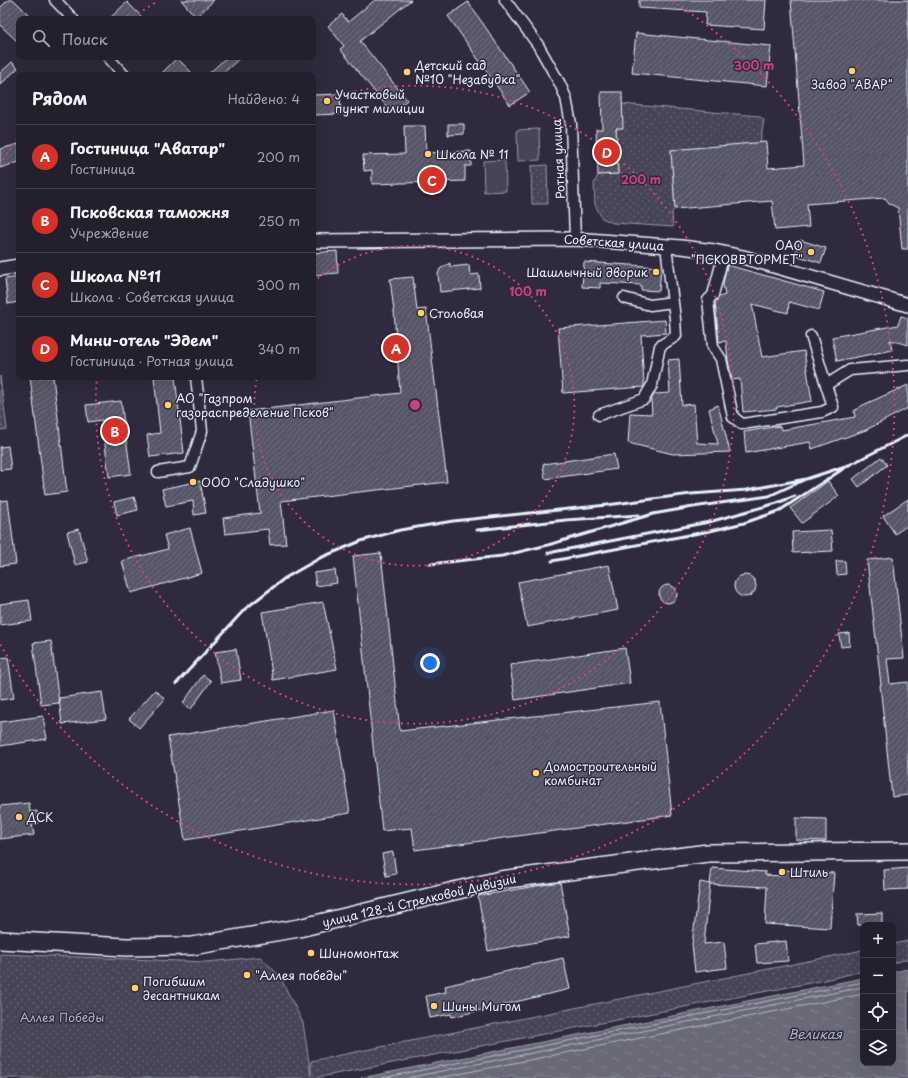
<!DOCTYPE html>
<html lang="ru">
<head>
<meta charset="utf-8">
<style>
	body { margin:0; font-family:"Playpen Sans",sans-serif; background:#2f2d3a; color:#f1f3f6 }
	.controls { position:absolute; right:12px; bottom:12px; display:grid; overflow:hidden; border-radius:8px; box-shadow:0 4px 16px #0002 }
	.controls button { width:36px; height:36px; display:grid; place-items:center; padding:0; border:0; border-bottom:1px solid #403e4a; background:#23202e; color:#f1f3f6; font:20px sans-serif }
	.you { position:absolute; left:430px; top:663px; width:14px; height:14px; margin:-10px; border:3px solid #fff; border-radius:50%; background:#1a73e8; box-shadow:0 0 0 6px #1a73e833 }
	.badge { display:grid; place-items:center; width:26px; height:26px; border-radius:50%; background:#d93025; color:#fff; font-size:13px; font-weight:700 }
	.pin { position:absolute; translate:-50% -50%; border:2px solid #fff; box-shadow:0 1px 4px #0006 }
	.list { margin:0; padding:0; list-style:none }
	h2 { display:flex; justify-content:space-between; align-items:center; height:52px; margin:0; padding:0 16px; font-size:17px }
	h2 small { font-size:13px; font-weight:400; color:#a3a3aa }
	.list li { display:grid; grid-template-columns:26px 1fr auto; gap:12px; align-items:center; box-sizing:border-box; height:64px; padding:0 16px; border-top:1px solid #403e4a }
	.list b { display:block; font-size:15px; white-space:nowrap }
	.list p { margin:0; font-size:13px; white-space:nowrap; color:#a3a3aa }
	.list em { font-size:13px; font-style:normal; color:#a3a3aa }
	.icon { flex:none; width:22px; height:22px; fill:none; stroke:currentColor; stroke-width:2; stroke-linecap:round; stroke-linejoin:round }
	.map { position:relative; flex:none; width:908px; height:1078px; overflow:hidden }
	.search { position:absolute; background:#23202e; box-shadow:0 4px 16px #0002; left:16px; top:16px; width:300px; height:44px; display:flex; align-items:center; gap:10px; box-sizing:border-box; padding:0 14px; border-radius:8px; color:#a3a3aa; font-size:15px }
	.panel { position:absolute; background:#23202e; box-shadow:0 4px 16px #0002; left:16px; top:72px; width:300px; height:308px; border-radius:8px }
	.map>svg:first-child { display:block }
	.green { fill:url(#green-dots); stroke:#979aa6 }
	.pitch { fill:#464455; stroke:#979aa6 }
	.water { fill:url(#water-ripples); stroke:#9c9fab }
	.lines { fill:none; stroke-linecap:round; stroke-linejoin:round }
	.shore { stroke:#b5bbc5; stroke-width:1 }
	.building { fill:url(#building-hatch); stroke:#e8f1f8 }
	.minor-casing { stroke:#e8f1f8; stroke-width:13 }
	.tertiary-casing { stroke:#e8f1f8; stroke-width:16 }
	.primary-casing { stroke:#e8f1f8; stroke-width:20 }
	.minor { stroke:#2f2a3d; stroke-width:10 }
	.tertiary { stroke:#2f2a3d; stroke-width:13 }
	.primary { stroke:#2f2a3d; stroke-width:17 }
	.rail { stroke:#e8f1f8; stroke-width:3 }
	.ring { fill:none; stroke:#ca437a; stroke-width:2; stroke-dasharray:2 4 }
	.poi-dot { fill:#ffd166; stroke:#2f2a3d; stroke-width:1.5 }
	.labels { text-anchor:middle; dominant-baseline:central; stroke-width:3; stroke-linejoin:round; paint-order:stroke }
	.poi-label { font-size:12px; fill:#e8f1f8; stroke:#2f2a3d; text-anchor:start }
	.street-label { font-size:12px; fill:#e8f1f8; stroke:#2f2a3d }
	.park-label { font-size:12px; fill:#afb4bf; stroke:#2f2a3d }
	.water-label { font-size:13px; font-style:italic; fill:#afb4be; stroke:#2f2a3d }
	.centre { fill:#ca437a; stroke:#2f2a3d; stroke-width:2 }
	.ring-label { font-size:12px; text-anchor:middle; font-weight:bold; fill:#ca437a; stroke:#2f2a3d; stroke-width:3; stroke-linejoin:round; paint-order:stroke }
</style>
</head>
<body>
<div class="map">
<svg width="908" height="1078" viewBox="0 0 908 1078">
	<defs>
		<pattern id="green-dots" width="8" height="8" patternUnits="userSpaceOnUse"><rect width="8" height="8" fill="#464455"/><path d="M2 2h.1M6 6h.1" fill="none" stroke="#615f6e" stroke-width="1.8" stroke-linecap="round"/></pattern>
		<pattern id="water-ripples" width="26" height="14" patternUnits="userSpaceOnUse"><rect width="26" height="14" fill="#696978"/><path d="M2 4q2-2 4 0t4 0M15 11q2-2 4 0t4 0" fill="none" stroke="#7e7f8c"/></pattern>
		<pattern id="building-hatch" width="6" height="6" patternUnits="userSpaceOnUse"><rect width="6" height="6" fill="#575565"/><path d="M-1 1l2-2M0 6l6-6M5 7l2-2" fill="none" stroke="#6f6e7c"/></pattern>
	</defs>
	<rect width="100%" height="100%" fill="#2f2a3d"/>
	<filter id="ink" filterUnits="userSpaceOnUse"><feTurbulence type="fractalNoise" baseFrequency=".025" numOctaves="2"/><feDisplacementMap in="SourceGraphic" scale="8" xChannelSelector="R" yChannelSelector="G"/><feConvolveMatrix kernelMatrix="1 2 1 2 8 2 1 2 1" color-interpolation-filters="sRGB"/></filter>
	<g filter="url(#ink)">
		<!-- green -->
		<path class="green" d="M622,104L759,116L764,120L760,143L671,150L675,209L672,212L673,227L613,223L602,218L595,205L594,184L598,175L618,174L616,128H622Z
			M547,165L548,204H532L531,166Z
			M0,376L7,429L0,430Z
			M908,941V959L893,963V944Z
			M863,950V971L820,981L314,1078H0V954L206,962L260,957L279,975L303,1023L311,1075V1061Z"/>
		<!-- pitch -->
		<path class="pitch" d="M539,129L540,160L518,161L517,130Z
			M505,160L506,191L484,192L483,161Z"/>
		<!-- water -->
		<path class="water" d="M908,969V1078H361L863,978V1063H893V972Z"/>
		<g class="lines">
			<!-- shore -->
			<path class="shore" d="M382,1078L863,982
				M407,1078L863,987
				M438,1078L863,994"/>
		</g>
		<!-- building -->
		<path class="building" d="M8,0H14L33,19H19V43L0,25V8Z
			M181,0H214L196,17Z
			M375,0H411L360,41L407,100L392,113L340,49L344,46L328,26L342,14L348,22Z
			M639,0H766L764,29L705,25L706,12L639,8Z
			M791,0H908V249H902L898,208L890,204L885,198L807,204L809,227L775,230L772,201L675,209L671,150L766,142L768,168L804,165Z
			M127,2L144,19H109Z
			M468,2L530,92L510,105L448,16Z
			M636,33L771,46L767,86L632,73Z
			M227,57H241L221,75H207Z
			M177,58L194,75H160Z
			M12,62L18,68L0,85V73Z
			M601,92H622L623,128H616L618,174L598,175L596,129H602Z
			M340,94L341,114L313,115V95Z
			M448,124H464V134L448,135Z
			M404,126H425L426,153L471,151V166H465V181L372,184V170L364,171L363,155L405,154Z
			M19,144V162L0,168V149Z
			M800,240L826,248L821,263L795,255Z
			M337,251L338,273L313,275V253Z
			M584,262L661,267L659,291L641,290V285L600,283V288L582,287Z
			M450,263V267L469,265L470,275L479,274L480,288L440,292L438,274L440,269Z
			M727,265L824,292L819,310L789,302L788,313L752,304L762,357L804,351L812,401L777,407V409L743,412L740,379L732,380L728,360L726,341L719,342L715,302L719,297L725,295L723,284Z
			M19,277V302L8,304L5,279Z
			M413,277L417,310L426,309L447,482L281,501L286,544L270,545L268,529L225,534L223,518L260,513L248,411L400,393L394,311L390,279Z
			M901,316L908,318V345L890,340L892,350L837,361L832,337L898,325Z
			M665,320L666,333L641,335L644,385V387L563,393L558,328Z
			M679,359L682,405L694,404L697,443L718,444L709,409L718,405L730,452L673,454L628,443L630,413L652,414L651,400L654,394L670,393L668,360Z
			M30,377H53L67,492L45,495Z
			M154,377H175L184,453L150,457L147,435L160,433Z
			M908,385V408L866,430L812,449L810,442L746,453L744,432L779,426L782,430L855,417L854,411L863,405Z
			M121,401L131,474L109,477L102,420L88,422L86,405Z
			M8,446L11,469L0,470V447Z
			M614,454L617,469L545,479L543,464Z
			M881,457L887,465L859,487L853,479Z
			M200,481L206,513L194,515L193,501L166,506L162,489Z
			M828,481L839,496L802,523L790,508Z
			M134,497L138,510L117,515L114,502Z
			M908,499V525L895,534L883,516Z
			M8,500L16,564L0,566V501Z
			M190,528L202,573L131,593L122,561L168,549L164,535Z
			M79,529L88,562L75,565L67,532Z
			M831,530L833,551L793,553L792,532Z
			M381,553L400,731L660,702L672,815L415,850L412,828L382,831L353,556Z
			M893,557L904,658L887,659L890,684L908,682V795L892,797L880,685H881L867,560Z
			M836,561H845L846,574L837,575Z
			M609,565L618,610L527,627L518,582Z
			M335,570L337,583L316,586L314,573Z
			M734 586a11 11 0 1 1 22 0a11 11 0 1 1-22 0Z
			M659 594a9 9 0 1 1 18 0a9 9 0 1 1-18 0Z
			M29,600L32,621L0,625V604Z
			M323,602L337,669L273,680L262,612Z
			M849,633L850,646L841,647L839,634Z
			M51,641L59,703L41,705L33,643Z
			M625,648L630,683L515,700L510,665Z
			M236,649L241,680L221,683L215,652Z
			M8,657L14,698L0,700V658Z
			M203,675L211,681L191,709L183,703Z
			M155,690L165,699L139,728L129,719Z
			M102,692L106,719L62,724L59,698Z
			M334,710L350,813L185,840L168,737Z
			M43,716L47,739L0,746V722Z
			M29,803L30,812L37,811L38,823L32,824L34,835L0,839V806Z
			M796,818L826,819V841L796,840Z
			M393,852L396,874L386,876L382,854Z
			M712,868L766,872L765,875L782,876L783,870L834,873L830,928L765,924L767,887L710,884Z
			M908,868V889L885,890L884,870Z
			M560,882L570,936L488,951L478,896Z
			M700,882L710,884L704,944L724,942L727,968L695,972L692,944Z
			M882,913V925H858L857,914Z
			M786,941L788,961L757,963L755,944Z
			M563,958L570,989L452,1017L451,1014L430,1018L426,996L446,992L445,986Z"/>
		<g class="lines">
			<!-- minor casing -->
			<g class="minor-casing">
				<path id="minor" d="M55,0L73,19
					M505,0L538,45L560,84L566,98L571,124L575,239
					M108,57L124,75
					M724,253L713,295L708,300L713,347L721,359L733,417L742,424L822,412L833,407L811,336
					M624,298L650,305L673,302
					M826,385L850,370L908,365
					M599,415L644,399L652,385L660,346L676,336L675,319L666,246
					M158,472L190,467L202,431L196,377"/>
			</g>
			<!-- tertiary casing -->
			<g class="tertiary-casing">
				<path id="tertiary" d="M313,241L575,239L681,247L714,251L743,257L908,305
					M0,269L19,266"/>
			</g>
			<!-- primary casing -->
			<g class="primary-casing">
				<path id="primary" d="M0,940L126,947L192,946L299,928L500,880L708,853L908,851"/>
			</g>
			<!-- minor -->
			<use href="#minor" class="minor"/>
			<!-- tertiary -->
			<use href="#tertiary" class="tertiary"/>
			<!-- primary -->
			<use href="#primary" class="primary"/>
			<!-- rail -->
			<path class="rail" d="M477,530L566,520L639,515
				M548,553L709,522L777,503L795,496
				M552,561L710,531L744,523L779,511L849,465L908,435
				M430,564L502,556L548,545L653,514L693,507L769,496L806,479L849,465
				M176,684L245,609L285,578L320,558L361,541L400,530L453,521L607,505L691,494L747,490L806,479"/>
		</g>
	</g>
	<!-- distance rings -->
	<g class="ring">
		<path d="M313 282A160 160 0 1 1 257 377"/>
		<path d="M314 102A319 319 0 1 1 97 377"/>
		<path d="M0 165A479 479 0 0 1 18 137M133 17A479 479 0 0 1 158 1M672 1A479 479 0 1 1 0 644"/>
	</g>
	<!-- markers -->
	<g class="poi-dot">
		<circle cx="852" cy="71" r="4"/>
		<circle cx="407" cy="72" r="4"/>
		<circle cx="327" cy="101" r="4"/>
		<circle cx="428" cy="154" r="4"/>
		<circle cx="811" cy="252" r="4"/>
		<circle cx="656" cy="272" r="4"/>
		<circle cx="421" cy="313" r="4"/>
		<circle cx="168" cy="405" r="4"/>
		<circle cx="193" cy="482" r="4"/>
		<circle cx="536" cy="773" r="4"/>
		<circle cx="19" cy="817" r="4"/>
		<circle cx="782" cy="872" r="4"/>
		<circle cx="311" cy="953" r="4"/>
		<circle cx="247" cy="975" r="4"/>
		<circle cx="135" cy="988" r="4"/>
		<circle cx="434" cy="1006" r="4"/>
	</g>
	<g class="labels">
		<!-- poi labels -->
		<g class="poi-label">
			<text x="415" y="65">Детский сад<tspan x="415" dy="14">№10 "Незабудка"</tspan></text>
			<text x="852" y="84" text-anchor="middle">Завод "АВАР"</text>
			<text x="335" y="94">Участковый<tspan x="335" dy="14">пункт милиции</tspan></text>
			<text x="436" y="154">Школа № 11</text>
			<text x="803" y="245" text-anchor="end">ОАО<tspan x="803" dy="14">"ПСКОВВТОРМЕТ"</tspan></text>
			<text x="648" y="272" text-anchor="end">Шашлычный дворик</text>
			<text x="429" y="313">Столовая</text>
			<text x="176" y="398">АО "Газпром<tspan x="176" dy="14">газораспределение Псков"</tspan></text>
			<text x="201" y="482">ООО "Сладушко"</text>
			<text x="544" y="766">Домостроительный<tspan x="544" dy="14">комбинат</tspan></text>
			<text x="27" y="817">ДСК</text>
			<text x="790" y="872">Штиль</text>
			<text x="319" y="953">Шиномонтаж</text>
			<text x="255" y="975">"Аллея победы"</text>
			<text x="143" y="981">Погибшим<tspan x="143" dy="14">десантникам</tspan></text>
			<text x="442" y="1006">Шины Мигом</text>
		</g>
		<!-- street labels -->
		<g class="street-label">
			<text transform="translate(558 159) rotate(-93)">Ротная улица</text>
			<text transform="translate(614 242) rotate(4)">Советская улица</text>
			<text transform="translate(419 900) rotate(-13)">улица 128-й Стрелковой Дивизии</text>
		</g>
		<!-- park labels -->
		<g class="park-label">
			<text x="62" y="1017">Аллея Победы</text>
		</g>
		<!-- water labels -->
		<g class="water-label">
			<text x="815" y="1033">Великая</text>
		</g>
	</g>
	<circle cx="415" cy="405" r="6" class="centre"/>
	<g class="ring-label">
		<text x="754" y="70">300 m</text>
		<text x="641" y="184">200 m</text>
		<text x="528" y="296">100 m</text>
	</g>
</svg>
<div class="controls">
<button>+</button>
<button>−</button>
<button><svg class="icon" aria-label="locate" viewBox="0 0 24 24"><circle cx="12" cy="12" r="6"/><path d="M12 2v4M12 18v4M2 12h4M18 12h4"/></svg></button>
<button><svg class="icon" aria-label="layers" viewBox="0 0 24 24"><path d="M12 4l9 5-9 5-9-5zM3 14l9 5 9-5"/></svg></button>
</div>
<div class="you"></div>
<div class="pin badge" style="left:396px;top:348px">A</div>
<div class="pin badge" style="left:115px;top:431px">B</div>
<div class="pin badge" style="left:432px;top:180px">C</div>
<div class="pin badge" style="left:607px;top:152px">D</div>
<div class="search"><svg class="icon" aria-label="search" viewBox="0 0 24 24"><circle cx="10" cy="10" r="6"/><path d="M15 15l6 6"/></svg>Поиск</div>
<section class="panel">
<h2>Рядом<small>Найдено: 4</small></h2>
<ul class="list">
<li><span class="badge">A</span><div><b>Гостиница &quot;Аватар&quot;</b><p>Гостиница</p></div><em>200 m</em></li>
<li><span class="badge">B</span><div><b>Псковская таможня</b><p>Учреждение</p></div><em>250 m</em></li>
<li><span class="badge">C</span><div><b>Школа №11</b><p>Школа · Советская улица</p></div><em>300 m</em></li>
<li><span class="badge">D</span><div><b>Мини-отель &quot;Эдем&quot;</b><p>Гостиница · Ротная улица</p></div><em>340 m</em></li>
</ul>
</section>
</div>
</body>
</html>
